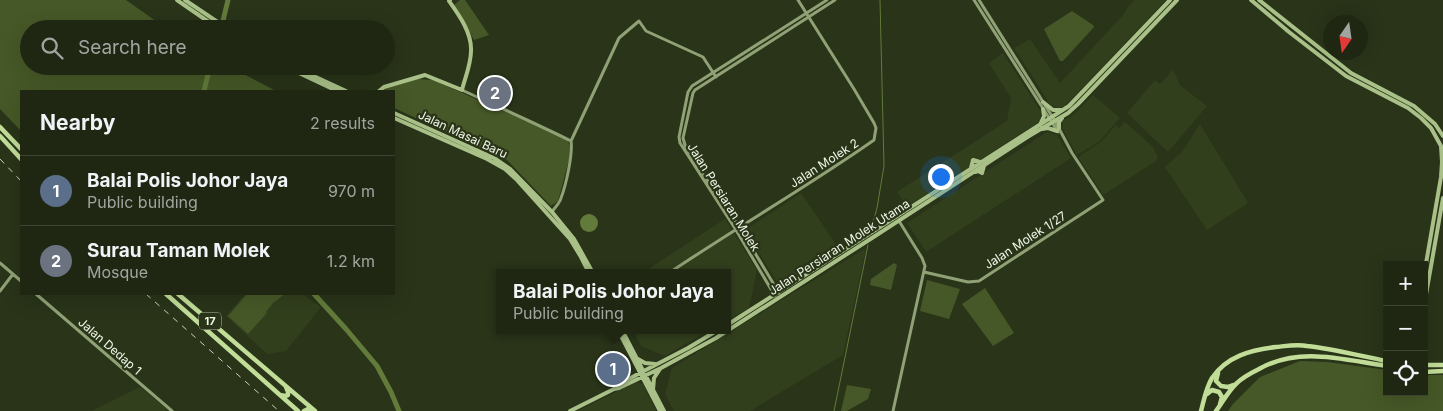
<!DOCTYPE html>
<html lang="en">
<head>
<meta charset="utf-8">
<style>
	body { margin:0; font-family:Inter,sans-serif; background:#2c3321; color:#f1f3f6 }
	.controls { position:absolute; right:15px; bottom:15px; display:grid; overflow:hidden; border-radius:0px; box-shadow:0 5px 20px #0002 }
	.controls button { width:45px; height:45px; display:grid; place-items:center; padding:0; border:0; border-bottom:1px solid #3c4433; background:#1f2713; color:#f1f3f6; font:25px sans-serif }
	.compass { position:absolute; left:1323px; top:15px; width:45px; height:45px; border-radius:50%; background:#1f2713; box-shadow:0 5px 20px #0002; rotate:193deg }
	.you { position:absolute; left:940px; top:176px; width:18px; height:18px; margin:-12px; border:4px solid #fff; border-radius:50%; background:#1a73e8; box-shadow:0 0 0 8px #1a73e833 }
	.badge { display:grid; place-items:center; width:32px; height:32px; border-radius:50%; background:#0b8043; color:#fff; font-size:16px; font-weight:700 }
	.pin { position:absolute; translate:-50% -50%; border:2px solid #fff; box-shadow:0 1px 5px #0006 }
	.popup { position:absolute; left:496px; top:269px; width:235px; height:65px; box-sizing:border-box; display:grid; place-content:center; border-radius:0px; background:#1f2713; filter:drop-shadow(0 1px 4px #0005); font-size:16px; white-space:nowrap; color:#a1a5a0 }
	.popup b { font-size:19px; color:#f1f3f6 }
	.popup::after { content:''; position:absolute; left:50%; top:100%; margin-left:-10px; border:10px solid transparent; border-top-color:#1f2713 }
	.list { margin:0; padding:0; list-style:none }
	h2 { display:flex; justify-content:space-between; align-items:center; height:65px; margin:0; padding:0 20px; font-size:21px }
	h2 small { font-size:16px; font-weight:400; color:#a1a5a0 }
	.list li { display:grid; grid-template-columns:32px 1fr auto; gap:15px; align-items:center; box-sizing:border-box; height:70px; padding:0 20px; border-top:1px solid #3c4433 }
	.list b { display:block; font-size:19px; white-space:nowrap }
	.list p { margin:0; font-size:16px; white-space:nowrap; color:#a1a5a0 }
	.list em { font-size:16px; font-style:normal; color:#a1a5a0 }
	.icon { flex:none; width:28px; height:28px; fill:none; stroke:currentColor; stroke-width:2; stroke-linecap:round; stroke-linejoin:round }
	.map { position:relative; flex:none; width:1443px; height:411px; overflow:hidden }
	.search { position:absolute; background:#1f2713; box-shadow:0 5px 20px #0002; left:20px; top:20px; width:375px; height:55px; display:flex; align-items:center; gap:12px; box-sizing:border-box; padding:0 18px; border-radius:28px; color:#a1a5a0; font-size:19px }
	.panel { position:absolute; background:#1f2713; box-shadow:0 5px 20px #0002; left:20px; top:90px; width:375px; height:205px; border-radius:0px }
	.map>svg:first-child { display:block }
	.built { fill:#323f1d }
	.green { fill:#465827 }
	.water { fill:#627b3a }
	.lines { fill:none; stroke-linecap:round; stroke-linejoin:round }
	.stream { stroke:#627b3a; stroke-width:1 }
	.river { stroke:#627b3a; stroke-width:5 }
	.secondary { stroke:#8fa175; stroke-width:3 }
	.primary { stroke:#a9c188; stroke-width:4 }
	.highway { stroke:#c1dd98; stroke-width:4.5 }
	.rail { stroke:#cbd3c0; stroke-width:1; stroke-dasharray:6 6; stroke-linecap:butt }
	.labels { text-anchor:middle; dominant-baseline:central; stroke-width:4.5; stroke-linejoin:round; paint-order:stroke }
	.shield { fill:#293419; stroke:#b4bca8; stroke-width:1 }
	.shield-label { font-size:11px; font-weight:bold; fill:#f0f7e6 }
	.street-label { font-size:12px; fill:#f0f7e6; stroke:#293419 }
</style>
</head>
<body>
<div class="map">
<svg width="1443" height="411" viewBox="0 0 1443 411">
	<rect width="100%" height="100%" fill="#293419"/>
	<!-- built -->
	<path class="built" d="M1135,0H1166L1065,106L1058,108L1050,104L1014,48L1030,39L1060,83L1123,15L1127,8Z
		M1003,53L1041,112L1039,122L907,207L897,192L1007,121L1011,98L989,63Z
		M1173,70L1180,85L1207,106L1168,152L1127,113L1155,80L1160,84Z
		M1093,95L1120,118L1100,141L1077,155L1062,128L1063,121L1075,114Z
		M1125,122L1152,146L1158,157L1156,161L1103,195L1078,157L1101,142L1116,125L1119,128Z
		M1200,124L1248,203L1207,230L1165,167L1182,152Z
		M1047,132L1057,135L1071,158L926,252L907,223Z
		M801,193L840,250L785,285L777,282L745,230Z
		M725,219L757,270L749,308L727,321V273H642Z
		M866,248L843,355L750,411H674L665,394L672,368Z
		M245,294H302L321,307L286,351L267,354L226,316Z
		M633,330H710L665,356L641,346Z
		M636,382L643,384L656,411H577Z
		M140,387L169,411H92Z"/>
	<!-- green -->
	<path class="green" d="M0,0H126L167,29H29V66H228L276,91H21V131L0,109Z
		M460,0H465L489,35L474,40L454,5Z
		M1072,11L1093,25L1094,27L1063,61H1060L1044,29Z
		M418,79L433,80L542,128L568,141L570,147L569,160L558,201L551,206L507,160L394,108V91H382L387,88Z
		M894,263L897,265L891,290L870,285L871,279Z
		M927,280L960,289L949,319L920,311Z
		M985,288L1014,333L993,346L962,304Z
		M247,294H285L273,303L266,312L267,313L248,334L228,316Z
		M1300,361L1327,362L1387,370V392H1424V375H1443V411H1228L1233,404L1260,377Z
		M847,385L871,389L868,399L847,411H841Z"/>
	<!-- water -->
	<path class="water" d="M580 223a9 9 0 1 1 18 0a9 9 0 1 1-18 0Z"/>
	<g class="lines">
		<!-- stream -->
		<path class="stream" d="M871,230L877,208L884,166L880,0
			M834,411L868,245"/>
		<!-- river -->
		<path class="river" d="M221,29L228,0
			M204,91L210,66
			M314,294L346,329L377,366L391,392L399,411"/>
		<!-- secondary -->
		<path class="secondary" d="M974,0L1058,132
			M462,90C498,107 535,123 571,141
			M552,212C555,207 560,203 561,198C566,185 573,154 571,141L619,38L639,21L646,31L703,57L716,77
			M0,263L21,281
			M924,272L968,282L979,281L1103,200L1072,153L1055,121L979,0
			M669,273C737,227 807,187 874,140L876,128L874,123L854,89L798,0
			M0,291L13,274
			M779,293L740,228L694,161L685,145L683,138L693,93L695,90L835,0
			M36,294L172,411
			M775,296L736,230L680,143L679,137L688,92L692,86L827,0
			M893,411L925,266L922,258L899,221"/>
		<!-- primary -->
		<path class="primary" d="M177,0L219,29
			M185,0L228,29
			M1251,0L1289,32L1346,76L1408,108L1421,118L1431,128L1441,146L1442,162L1441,177L1424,275
			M1259,0L1351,73L1414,106L1435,124L1443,136
			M284,66L337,91
			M292,66L346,91
			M379,91L384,87L425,75L462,90C465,78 471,64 471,51C472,33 459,15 449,1L450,0
			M1043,102L1053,110H1063
			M394,113L494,158L510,169L552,212L574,239L593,273
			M394,118L487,159L505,169L516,179L570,239L581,257L589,273
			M1040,125L1044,116L1043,109
			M1059,128V122L1062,118
			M1042,129L1048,128L1057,131
			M971,168L973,160L980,162
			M975,172L978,171L982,173L984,166
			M1424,306L1443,198
			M727,325L1069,106L1170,0
			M618,330L660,411
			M622,330L664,411
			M638,359L645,363L655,364
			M614,389L617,385L688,348L718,330
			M653,390L654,378L660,369
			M570,411L614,389L619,388L661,368L716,338L872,238L1029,136L1068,113L1078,104L1177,0"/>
		<!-- highway -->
		<path class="highway" d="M0,127L21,149
			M0,136L21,159
			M166,294L298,411
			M178,294L315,411
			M1424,365H1443
			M1424,372L1443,371
			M1218,373L1216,381L1221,386L1228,387L1234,385
			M1207,394L1212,390L1219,392L1222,397L1220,404
			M280,395L285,396L288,395V392L286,387
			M304,411L308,409L312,411
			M1201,411C1204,400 1206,388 1212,378C1227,356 1251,350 1276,347C1286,346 1297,344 1307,346C1334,349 1360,356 1387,361
			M1216,411C1223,402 1228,391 1237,383C1243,377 1251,373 1259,369C1300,346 1344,360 1387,366"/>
		<!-- rail -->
		<path class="rail" d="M0,159L21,181
			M146,294L279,411"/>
	</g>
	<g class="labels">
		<!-- shield labels -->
		<rect class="shield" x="199" y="312.5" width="22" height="17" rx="4"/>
		<g class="shield-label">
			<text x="210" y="321">17</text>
		</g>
		<!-- street labels -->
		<g class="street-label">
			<text transform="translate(463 134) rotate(25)">Jalan Masai Baru</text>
			<text transform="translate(824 163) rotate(-33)">Jalan Molek 2</text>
			<text transform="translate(724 197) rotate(58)">Jalan Persiaran Molek</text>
			<text transform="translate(1025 240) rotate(-33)">Jalan Molek 1/27</text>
			<text transform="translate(839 247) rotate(-33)">Jalan Persiaran Molek Utama</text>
			<text transform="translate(110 346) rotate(41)">Jalan Dedap 1</text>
		</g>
	</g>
</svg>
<div class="controls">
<button>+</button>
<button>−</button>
<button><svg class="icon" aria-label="locate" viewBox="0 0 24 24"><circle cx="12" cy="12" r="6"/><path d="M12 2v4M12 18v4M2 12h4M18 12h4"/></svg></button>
</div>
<svg class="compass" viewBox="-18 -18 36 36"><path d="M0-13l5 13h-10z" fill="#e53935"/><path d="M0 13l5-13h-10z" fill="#a1a5a0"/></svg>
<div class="you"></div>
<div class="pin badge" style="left:613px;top:369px;background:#5c6f8a">1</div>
<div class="popup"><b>Balai Polis Johor Jaya</b>Public building</div>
<div class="pin badge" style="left:495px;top:93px;background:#6b7280">2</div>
<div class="search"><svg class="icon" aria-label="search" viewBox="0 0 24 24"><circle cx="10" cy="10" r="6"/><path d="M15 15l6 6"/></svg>Search here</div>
<section class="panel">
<h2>Nearby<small>2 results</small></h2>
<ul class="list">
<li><span class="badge" style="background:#5c6f8a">1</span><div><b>Balai Polis Johor Jaya</b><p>Public building</p></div><em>970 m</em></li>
<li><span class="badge" style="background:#6b7280">2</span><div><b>Surau Taman Molek</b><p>Mosque</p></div><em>1.2 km</em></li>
</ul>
</section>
</div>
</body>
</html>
